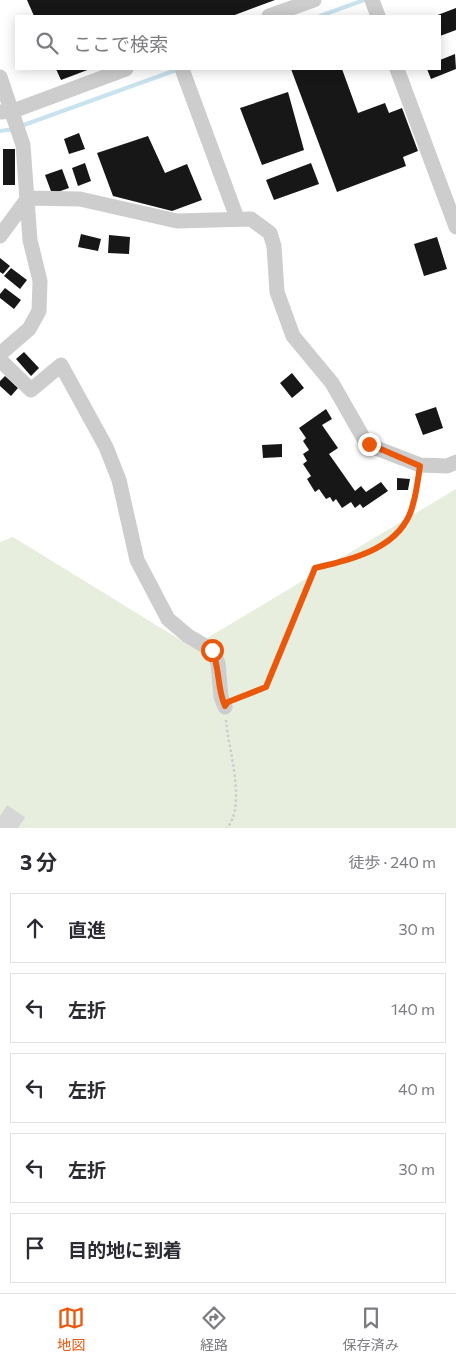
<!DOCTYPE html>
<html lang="ja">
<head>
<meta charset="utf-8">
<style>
	body { margin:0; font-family:Commissioner,"Noto Sans JP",sans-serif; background:#f2f2f3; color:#2b2b33 }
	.stop { position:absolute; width:15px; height:15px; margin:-11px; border:4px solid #ea580c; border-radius:50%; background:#fff }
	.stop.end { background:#ea580c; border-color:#fff; box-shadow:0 1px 5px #0008 }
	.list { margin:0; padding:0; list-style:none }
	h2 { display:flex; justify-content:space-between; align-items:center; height:65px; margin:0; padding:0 20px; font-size:21px }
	h2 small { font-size:16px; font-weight:400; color:#7c7c81 }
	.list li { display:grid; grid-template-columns:32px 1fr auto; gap:15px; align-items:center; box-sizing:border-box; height:70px; margin:0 10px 10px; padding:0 10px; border:1px solid #e1e1e2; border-radius:0px }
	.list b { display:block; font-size:19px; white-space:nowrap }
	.list em { font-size:16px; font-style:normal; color:#7c7c81 }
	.icon { flex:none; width:28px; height:28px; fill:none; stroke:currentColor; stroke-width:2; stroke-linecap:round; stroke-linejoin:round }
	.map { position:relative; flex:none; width:456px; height:828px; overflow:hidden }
	.search { position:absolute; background:#fff; box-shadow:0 2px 12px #0003; left:15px; right:15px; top:15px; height:55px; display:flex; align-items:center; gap:12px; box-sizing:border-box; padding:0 18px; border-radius:0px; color:#7c7c81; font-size:19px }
	.sheet { height:465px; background:#fff }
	nav { display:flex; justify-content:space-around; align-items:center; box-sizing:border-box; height:70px; border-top:1px solid #e1e1e2; background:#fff; font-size:14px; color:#7c7c81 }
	nav a { display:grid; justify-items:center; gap:2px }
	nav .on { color:#ea580c }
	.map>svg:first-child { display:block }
	.green { fill:#e8eedd }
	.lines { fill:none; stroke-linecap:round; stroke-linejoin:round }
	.stream { stroke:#c8e3ee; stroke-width:4 }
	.building { fill:#171717 }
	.motorway-tunnel { stroke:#d6d6d6; stroke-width:26; stroke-dasharray:26 13; stroke-linecap:butt }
	.path { stroke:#cdcdcd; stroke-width:2.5; stroke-dasharray:2.5 2.5; stroke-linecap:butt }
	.minor { stroke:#cdcdcd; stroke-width:15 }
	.route { stroke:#ea580c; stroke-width:6 }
</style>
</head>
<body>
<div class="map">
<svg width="456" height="828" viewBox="0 0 456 828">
	<rect width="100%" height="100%" fill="#fff"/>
	<!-- green -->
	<path class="green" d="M456,489V828H0V542L13,537L192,647Z"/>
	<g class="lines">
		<!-- stream -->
		<path class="stream" d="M320,16L364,0
			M21,126L179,69
			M0,131L15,129"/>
	</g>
	<!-- building -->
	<path class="building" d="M27,0H275L232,16H34Z
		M456,8V30L440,36V16H435Z
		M455,54L456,69L431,79L427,69H440V60Z
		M56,69H90L61,80Z
		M291,69H342L358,113L385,103L389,113L402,108L418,151L403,157L406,166L337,192Z
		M288,92L304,150L262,165L240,108Z
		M79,133L85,149L69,154L64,139Z
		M148,136L165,173L187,164L202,200L172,211L113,196L97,153Z
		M3,149H15V185H3Z
		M85,163L91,181L78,186L72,168Z
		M311,163L319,184L274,200L266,180Z
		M62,169L69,188L52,194L45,175Z
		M81,234L101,239L98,251L78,247Z
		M109,235L130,237L129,254L108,253Z
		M437,237L447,269L424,276L414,244Z
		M0,258L10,266L3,274L0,272Z
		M11,268L27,280L20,289L4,276Z
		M5,288L21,300L14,309L0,298V294Z
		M24,352L39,368L31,376L16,359Z
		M292,373L304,388L292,398L280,383Z
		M5,376L18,388L11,396L0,386V381Z
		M436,407L443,428L423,435L415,414Z
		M326,409L332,419L322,425L338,448L329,454L355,491L361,486L366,492L381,482L388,491L363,508L360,504L355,508L351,502L342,508L336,499L333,502L330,497L326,499L319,489L315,492L307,479L311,476L303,464L307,461L303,454L309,450L303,441L306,438L299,428Z
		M282,444V457L263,458L262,445Z
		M397,478L410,479L408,490H397Z"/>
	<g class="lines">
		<!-- motorway-tunnel -->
		<path class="motorway-tunnel" d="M0,816L18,828"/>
		<!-- path -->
		<path class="path" d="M237,698L266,687L315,568C356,559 394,550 412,507C416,499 416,487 418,477
			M226,720C228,749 247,804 227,828"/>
		<!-- minor -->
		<path class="minor" d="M372,0L378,16
			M269,16L314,0
			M182,69L237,218
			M397,69L456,227
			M0,77L23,145L30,240L40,281L39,311L29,329L0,354
			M0,112L13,111L126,69
			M28,198L80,199L177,221L251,219L270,233L274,246L277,292L293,336L332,383L364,439L376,448L420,465L447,466L456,462
			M0,236L28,198
			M0,360L31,390L61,365L106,447L119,480L137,560L168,619L188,636L212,650L218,663L221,697L225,707"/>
	</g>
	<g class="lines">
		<!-- route -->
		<path class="route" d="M212,650C220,668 217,689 225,706L228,702L266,687L315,568C353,559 403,548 413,504C417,491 418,478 420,466L369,444"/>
	</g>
</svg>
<div class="stop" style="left:212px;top:650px"></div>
<div class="stop end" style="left:369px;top:444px"></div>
<div class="search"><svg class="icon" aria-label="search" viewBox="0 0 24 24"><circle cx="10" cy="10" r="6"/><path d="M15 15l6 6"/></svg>ここで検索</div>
</div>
<section class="sheet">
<h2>3 分<small>徒歩 · 240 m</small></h2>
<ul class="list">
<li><svg class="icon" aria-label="ahead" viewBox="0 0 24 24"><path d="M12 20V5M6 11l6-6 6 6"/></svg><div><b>直進</b></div><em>30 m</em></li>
<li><svg class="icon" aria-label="left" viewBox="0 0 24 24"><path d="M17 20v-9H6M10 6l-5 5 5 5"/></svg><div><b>左折</b></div><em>140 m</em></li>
<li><svg class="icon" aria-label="left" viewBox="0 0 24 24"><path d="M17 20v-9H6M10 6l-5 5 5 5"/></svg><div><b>左折</b></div><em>40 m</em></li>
<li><svg class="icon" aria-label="left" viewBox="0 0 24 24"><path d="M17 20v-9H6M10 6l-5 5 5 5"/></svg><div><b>左折</b></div><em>30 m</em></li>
<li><svg class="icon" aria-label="arrive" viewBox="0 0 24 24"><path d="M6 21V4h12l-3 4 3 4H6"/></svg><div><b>目的地に到着</b></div></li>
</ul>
</section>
<nav>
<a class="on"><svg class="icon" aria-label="map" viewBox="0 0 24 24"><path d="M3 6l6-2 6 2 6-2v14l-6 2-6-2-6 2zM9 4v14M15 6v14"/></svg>地図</a>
<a><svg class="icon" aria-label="directions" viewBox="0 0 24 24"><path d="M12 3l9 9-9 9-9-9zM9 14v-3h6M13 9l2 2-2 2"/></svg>経路</a>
<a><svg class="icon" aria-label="saved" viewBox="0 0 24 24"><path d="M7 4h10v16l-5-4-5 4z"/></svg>保存済み</a>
</nav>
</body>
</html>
